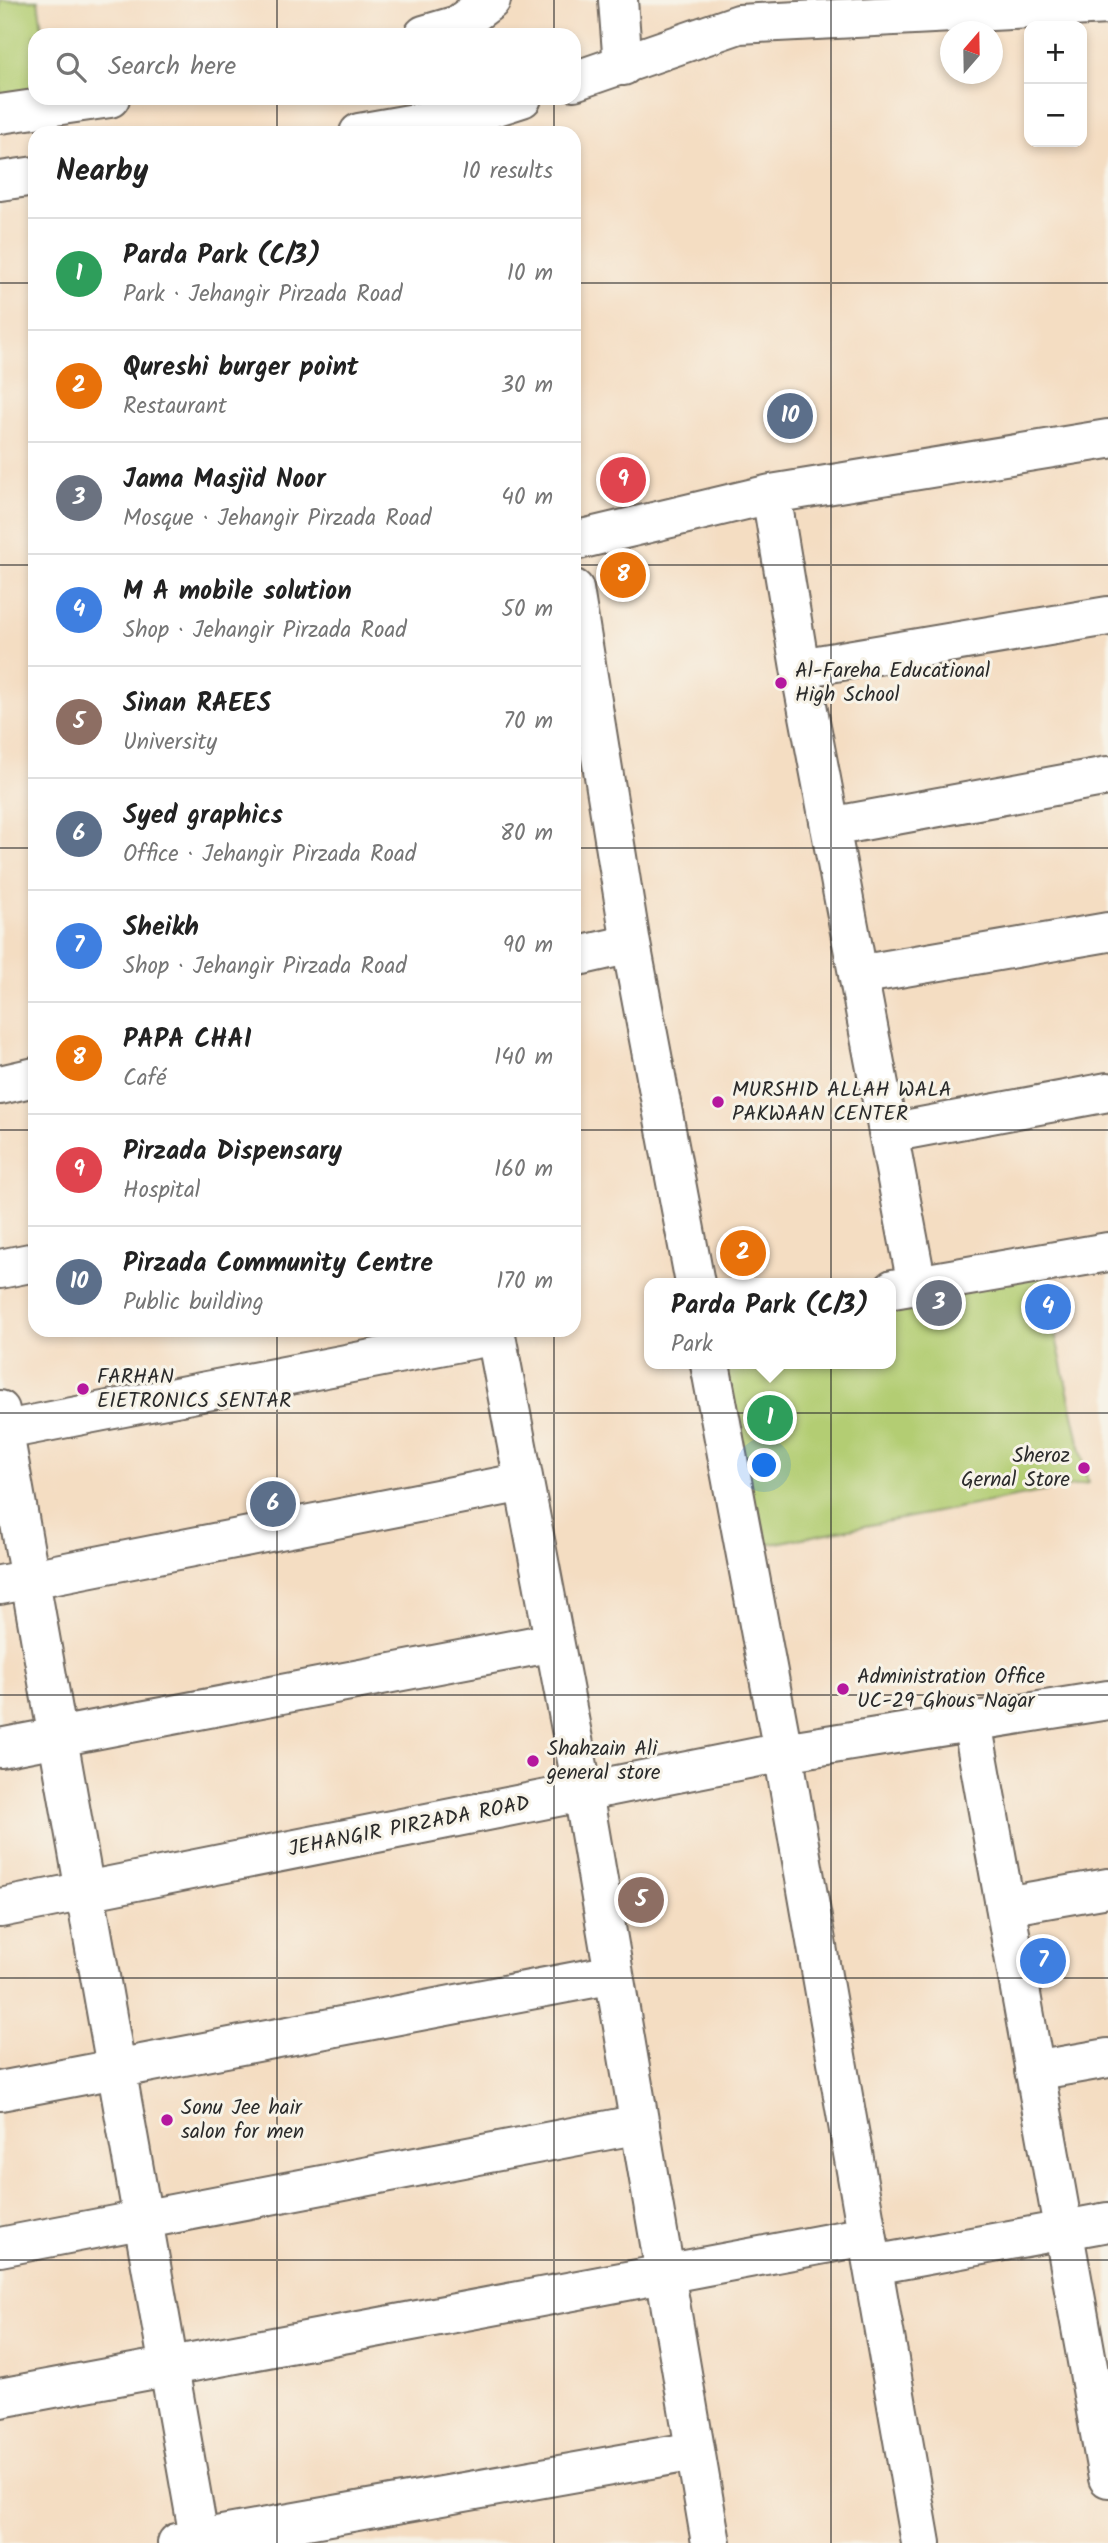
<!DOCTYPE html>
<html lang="en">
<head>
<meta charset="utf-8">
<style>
	body { margin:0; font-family:Kalam,sans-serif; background:#f6f6f6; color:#222 }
	.controls { position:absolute; right:21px; top:21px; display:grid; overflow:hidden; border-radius:14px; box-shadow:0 4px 10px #0003 }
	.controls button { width:63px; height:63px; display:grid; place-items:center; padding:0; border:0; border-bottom:2px solid #e0e0e0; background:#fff; color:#222; font:35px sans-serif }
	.compass { position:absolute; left:940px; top:21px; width:63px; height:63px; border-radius:50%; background:#fff; box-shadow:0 4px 10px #0003; rotate:20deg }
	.you { position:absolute; left:765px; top:1466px; width:24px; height:24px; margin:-18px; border:5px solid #fff; border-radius:50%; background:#1a73e8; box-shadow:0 0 0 10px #1a73e833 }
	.badge { display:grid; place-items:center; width:46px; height:46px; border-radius:50%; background:#ea580c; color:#fff; font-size:23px; font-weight:700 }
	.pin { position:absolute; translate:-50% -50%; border:4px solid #fff; box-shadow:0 2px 7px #0006 }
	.popup { position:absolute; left:644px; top:1278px; width:252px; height:91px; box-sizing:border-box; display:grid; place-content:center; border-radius:14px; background:#fff; filter:drop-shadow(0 2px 5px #0005); font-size:23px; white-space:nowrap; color:#767676 }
	.popup b { font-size:26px; color:#222 }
	.popup::after { content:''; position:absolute; left:50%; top:100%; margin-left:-14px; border:14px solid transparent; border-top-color:#fff }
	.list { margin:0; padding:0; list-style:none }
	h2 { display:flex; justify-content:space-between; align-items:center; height:91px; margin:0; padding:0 28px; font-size:30px }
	h2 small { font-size:23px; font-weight:400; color:#767676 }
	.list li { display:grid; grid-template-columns:46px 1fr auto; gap:21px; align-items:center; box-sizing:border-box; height:112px; padding:0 28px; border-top:2px solid #e0e0e0 }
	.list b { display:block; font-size:26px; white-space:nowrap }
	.list p { margin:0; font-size:23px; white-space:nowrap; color:#767676 }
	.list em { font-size:23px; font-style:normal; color:#767676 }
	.icon { flex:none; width:38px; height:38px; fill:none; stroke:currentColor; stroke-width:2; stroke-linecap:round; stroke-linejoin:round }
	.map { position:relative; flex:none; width:1108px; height:2543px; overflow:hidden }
	.search { position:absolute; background:#fff; box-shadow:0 4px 10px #0003; left:28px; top:28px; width:553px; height:77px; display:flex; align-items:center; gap:18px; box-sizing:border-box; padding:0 24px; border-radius:21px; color:#767676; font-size:26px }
	.panel { position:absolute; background:#fff; box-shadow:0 4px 10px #0003; left:28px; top:126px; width:553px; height:1211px; border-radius:21px }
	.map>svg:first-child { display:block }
	.green { fill:#b3cd73; stroke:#6f7c4f; stroke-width:2 }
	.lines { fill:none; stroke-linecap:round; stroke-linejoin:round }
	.street-casing { stroke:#716960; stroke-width:42 }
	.secondary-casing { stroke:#716960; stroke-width:42 }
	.primary-casing { stroke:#716960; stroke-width:42 }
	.street { stroke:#fff; stroke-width:38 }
	.secondary { stroke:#fff; stroke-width:38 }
	.primary { stroke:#fff; stroke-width:38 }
	.grid { fill:none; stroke:#2b2b2b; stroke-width:2; stroke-opacity:0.55 }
	.poi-dot { fill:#b5179e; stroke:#f7f3e8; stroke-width:2.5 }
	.labels { text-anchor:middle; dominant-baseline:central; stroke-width:6; stroke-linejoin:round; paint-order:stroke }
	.poi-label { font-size:21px; fill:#2b2b2b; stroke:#f7f3e8; text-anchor:start }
	.street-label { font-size:21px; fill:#2b2b2b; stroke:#f7f3e8 }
</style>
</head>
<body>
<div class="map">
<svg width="1108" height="2543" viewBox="0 0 1108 2543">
	<rect width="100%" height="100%" fill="#f7f3e8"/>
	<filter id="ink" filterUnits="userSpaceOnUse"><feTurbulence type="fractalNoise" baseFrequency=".0143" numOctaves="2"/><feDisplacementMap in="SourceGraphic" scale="14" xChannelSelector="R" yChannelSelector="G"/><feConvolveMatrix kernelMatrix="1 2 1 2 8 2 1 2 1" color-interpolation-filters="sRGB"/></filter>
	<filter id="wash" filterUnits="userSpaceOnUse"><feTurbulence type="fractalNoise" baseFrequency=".00686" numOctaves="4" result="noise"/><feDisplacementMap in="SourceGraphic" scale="28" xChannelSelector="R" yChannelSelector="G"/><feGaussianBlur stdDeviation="1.57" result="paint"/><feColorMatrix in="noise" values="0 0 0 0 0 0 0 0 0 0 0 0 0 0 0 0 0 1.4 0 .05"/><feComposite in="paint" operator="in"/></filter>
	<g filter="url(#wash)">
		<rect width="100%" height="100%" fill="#f4ddc2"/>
		<!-- green -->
		<path class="green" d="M0,0H38L43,35H35V98L0,114Z
			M1040,1264L1088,1483L745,1549L710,1364H891V1290Z"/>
	</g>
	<g filter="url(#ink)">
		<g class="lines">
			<!-- street casing -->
			<g class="street-casing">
				<path id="street" d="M771,494L800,668L917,1285
					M574,541L771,494L1108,439
					M800,668L1108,616
					M830,827L1108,776
					M858,975L1108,932
					M889,1133L1108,1092
					M0,1269L35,1262
					M893,1289L1108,1252
					M495,1330L583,1792L711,2543
					M0,1410L200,2543
					M0,1431L496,1335
					M0,1585L524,1482
					M972,1722L1108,2478
					M0,1748L554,1642
					M1005,1906L1108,1888
					M1034,2071L1108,2058
					M0,2091L614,1974
					M0,2247L640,2124
					M873,2265L1108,2222
					M0,2398L867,2236
					M177,2543L695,2451"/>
			</g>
			<!-- secondary casing -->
			<g class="secondary-casing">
				<path id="secondary" d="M618,0L623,66
					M574,589L631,944L695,1283
					M574,957L631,944
					M0,1085L35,1077
					M710,1364L783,1752L921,2543
					M0,1908L783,1752L1108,1700"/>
			</g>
			<!-- primary casing -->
			<g class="primary-casing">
				<path id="primary" d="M424,35L458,25L491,0
					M574,81L739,24L1108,5
					M0,114L110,98
					M359,133L478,112L522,98
					M0,181L35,176"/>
			</g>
			<!-- street -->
			<use href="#street" class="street"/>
			<!-- secondary -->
			<use href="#secondary" class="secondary"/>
			<!-- primary -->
			<use href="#primary" class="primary"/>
		</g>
	</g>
	<!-- grid -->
	<path class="grid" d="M277,0V35M554,0V35M831,0V2543M277,98V133M554,98V133M0,283H35M574,283H1108M0,565H35M574,565H1108M0,848H35M574,848H1108M0,1130H35M574,1130H1108M277,1330V2543M554,1330V2543M0,1413H1108M0,1695H1108M0,1978H1108M0,2260H1108"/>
	<!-- markers -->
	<g class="poi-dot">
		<circle cx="781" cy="683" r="7"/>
		<circle cx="718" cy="1102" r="7"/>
		<circle cx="83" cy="1389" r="7"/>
		<circle cx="1084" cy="1468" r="7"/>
		<circle cx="843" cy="1689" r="7"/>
		<circle cx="533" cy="1761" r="7"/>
		<circle cx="167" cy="2120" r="7"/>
	</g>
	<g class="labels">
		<!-- poi labels -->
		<g class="poi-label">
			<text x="795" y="671">Al-Fareha Educational<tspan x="795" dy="24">High School</tspan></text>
			<text x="732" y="1090">MURSHID ALLAH WALA<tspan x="732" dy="24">PAKWAAN CENTER</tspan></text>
			<text x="97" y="1377">FARHAN<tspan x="97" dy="24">EIETRONICS SENTAR</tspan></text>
			<text x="1070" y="1456" text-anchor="end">Sheroz<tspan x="1070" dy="24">Gernal Store</tspan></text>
			<text x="857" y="1677">Administration Office<tspan x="857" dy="24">UC-29 Ghous Nagar</tspan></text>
			<text x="547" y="1749">Shahzain Ali<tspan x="547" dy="24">general store</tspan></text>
			<text x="181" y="2108">Sonu Jee hair<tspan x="181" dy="24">salon for men</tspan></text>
		</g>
		<!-- street labels -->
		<g class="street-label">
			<text transform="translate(409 1827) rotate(-11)">JEHANGIR PIRZADA ROAD</text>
		</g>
	</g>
</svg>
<div class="controls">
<button>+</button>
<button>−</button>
</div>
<svg class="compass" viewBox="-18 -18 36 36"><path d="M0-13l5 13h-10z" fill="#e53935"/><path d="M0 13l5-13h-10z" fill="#767676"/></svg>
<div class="you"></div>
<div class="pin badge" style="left:770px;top:1418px;background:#2e9e5b">1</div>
<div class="popup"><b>Parda Park (C/3)</b>Park</div>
<div class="pin badge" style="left:743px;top:1253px;background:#e8710a">2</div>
<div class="pin badge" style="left:939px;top:1303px;background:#6b7280">3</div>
<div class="pin badge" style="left:1048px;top:1307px;background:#3f7fe0">4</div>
<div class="pin badge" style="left:641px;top:1900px;background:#8d6e63">5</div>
<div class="pin badge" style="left:273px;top:1504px;background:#5c6f8a">6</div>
<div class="pin badge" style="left:1043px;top:1961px;background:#3f7fe0">7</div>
<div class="pin badge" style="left:623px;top:575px;background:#e8710a">8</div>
<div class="pin badge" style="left:623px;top:480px;background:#e0444e">9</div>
<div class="pin badge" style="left:790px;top:416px;background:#5c6f8a">10</div>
<div class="search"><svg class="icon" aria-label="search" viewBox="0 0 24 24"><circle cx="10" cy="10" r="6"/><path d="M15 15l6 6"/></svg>Search here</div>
<section class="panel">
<h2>Nearby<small>10 results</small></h2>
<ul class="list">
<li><span class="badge" style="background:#2e9e5b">1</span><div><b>Parda Park (C/3)</b><p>Park · Jehangir Pirzada Road</p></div><em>10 m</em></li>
<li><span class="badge" style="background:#e8710a">2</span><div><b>Qureshi burger point</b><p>Restaurant</p></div><em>30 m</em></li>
<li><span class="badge" style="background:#6b7280">3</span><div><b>Jama Masjid Noor</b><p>Mosque · Jehangir Pirzada Road</p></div><em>40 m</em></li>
<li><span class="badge" style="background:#3f7fe0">4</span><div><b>M A mobile solution</b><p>Shop · Jehangir Pirzada Road</p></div><em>50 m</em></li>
<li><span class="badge" style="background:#8d6e63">5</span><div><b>Sinan RAEES</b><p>University</p></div><em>70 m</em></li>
<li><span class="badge" style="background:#5c6f8a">6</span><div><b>Syed graphics</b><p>Office · Jehangir Pirzada Road</p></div><em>80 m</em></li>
<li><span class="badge" style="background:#3f7fe0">7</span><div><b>Sheikh</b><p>Shop · Jehangir Pirzada Road</p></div><em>90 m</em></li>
<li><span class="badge" style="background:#e8710a">8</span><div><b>PAPA CHAI</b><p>Café</p></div><em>140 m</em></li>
<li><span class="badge" style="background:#e0444e">9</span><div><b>Pirzada Dispensary</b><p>Hospital</p></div><em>160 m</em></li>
<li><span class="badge" style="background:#5c6f8a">10</span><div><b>Pirzada Community Centre</b><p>Public building</p></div><em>170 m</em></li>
</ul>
</section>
</div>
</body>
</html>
